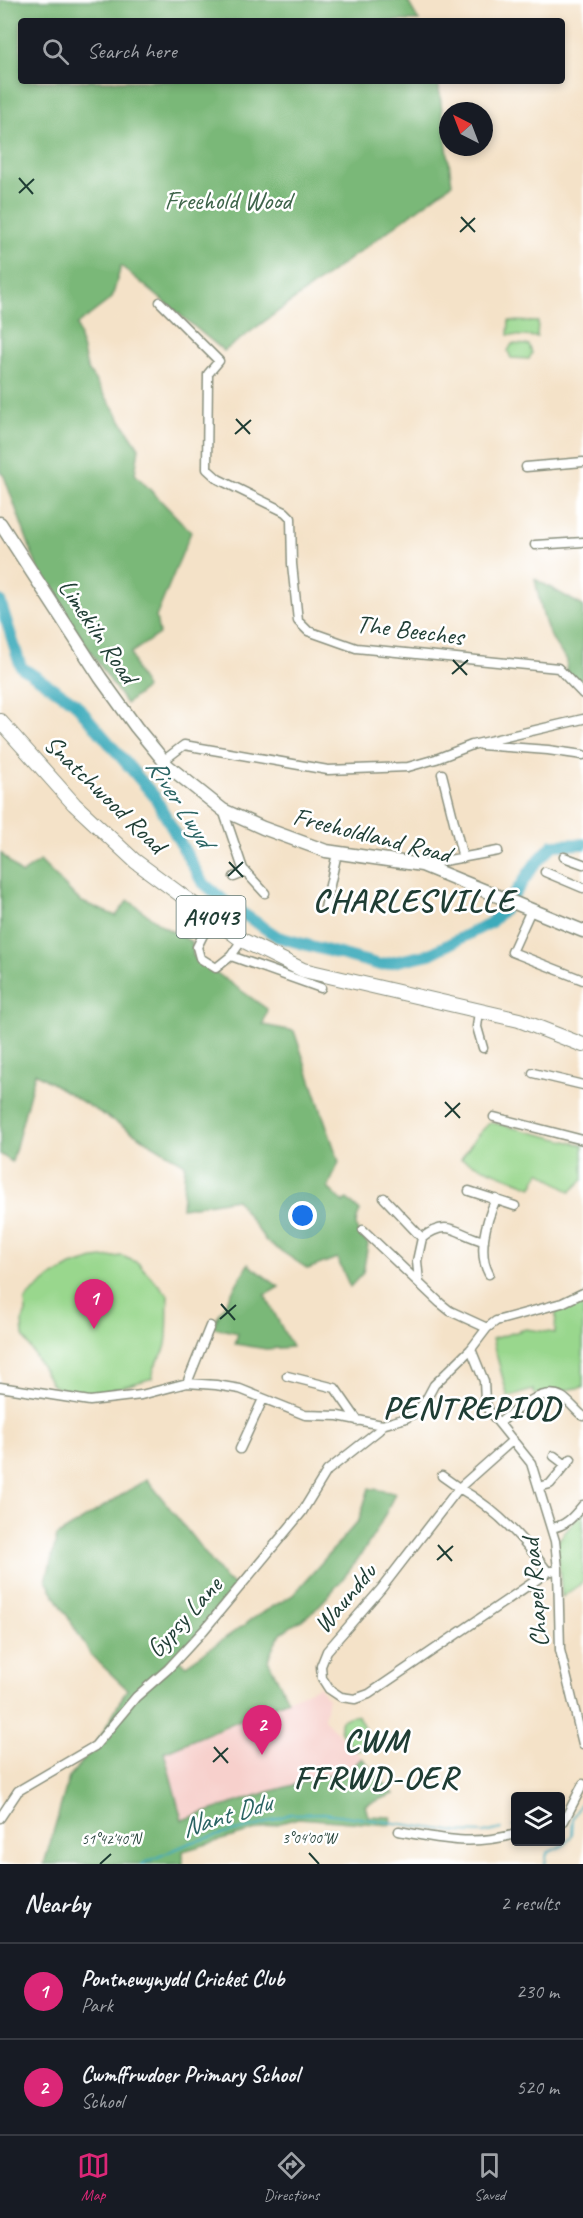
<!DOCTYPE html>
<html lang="en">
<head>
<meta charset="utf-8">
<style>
	body { margin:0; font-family:Caveat,sans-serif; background:#242831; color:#f1f3f6 }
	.controls { position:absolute; right:18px; bottom:18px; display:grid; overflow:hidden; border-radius:6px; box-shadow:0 3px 9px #0003 }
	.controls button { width:54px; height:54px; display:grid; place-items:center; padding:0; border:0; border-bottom:2px solid #363941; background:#171b24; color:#f1f3f6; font:30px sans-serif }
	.compass { position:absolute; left:439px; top:102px; width:54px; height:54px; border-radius:50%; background:#171b24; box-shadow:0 3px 9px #0003; rotate:318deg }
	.you { position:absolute; left:303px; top:1216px; width:21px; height:21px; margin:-15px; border:4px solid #fff; border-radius:50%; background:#1a73e8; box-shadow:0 0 0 9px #1a73e833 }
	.badge { display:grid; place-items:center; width:39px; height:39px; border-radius:50%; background:#db2777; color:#fff; font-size:20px; font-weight:700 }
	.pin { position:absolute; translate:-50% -50px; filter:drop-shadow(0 2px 3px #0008) }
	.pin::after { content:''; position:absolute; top:32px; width:21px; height:18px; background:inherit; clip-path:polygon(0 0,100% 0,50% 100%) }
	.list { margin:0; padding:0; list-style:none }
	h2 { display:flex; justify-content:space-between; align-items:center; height:78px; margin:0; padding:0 24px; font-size:26px }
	h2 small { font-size:20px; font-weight:400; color:#9ea1a6 }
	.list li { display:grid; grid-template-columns:39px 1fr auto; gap:18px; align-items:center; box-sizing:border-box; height:96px; padding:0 24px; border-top:2px solid #363941 }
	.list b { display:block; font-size:22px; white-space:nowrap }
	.list p { margin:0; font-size:20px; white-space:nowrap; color:#9ea1a6 }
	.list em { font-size:20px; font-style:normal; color:#9ea1a6 }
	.icon { flex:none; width:33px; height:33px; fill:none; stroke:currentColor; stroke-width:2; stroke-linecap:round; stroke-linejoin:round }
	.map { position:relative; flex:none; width:583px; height:1864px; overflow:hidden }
	.search { position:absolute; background:#171b24; box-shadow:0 3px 9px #0003; left:18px; right:18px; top:18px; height:66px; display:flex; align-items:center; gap:15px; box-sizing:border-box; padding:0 21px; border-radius:6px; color:#9ea1a6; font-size:22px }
	.sheet { height:270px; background:#171b24 }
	nav { display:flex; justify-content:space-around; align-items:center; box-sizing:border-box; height:84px; border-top:2px solid #363941; background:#171b24; font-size:16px; color:#9ea1a6 }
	nav a { display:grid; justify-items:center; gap:3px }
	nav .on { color:#db2777 }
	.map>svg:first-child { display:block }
	.built { fill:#f7d0cc }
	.green { fill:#99d78d; stroke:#5c8a60; stroke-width:1.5 }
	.forest { fill:#7ab878; stroke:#4c7a56; stroke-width:1.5 }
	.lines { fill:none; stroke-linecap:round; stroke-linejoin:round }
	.stream { stroke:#3dabbb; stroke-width:2 }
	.river { stroke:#3dabbb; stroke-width:12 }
	.minor-casing { stroke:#8a907e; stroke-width:11 }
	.secondary-casing { stroke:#8a907e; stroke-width:15 }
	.primary-casing { stroke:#8a907e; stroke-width:16 }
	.minor { stroke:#fff; stroke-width:8 }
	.secondary { stroke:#fff; stroke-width:12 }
	.primary { stroke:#fff; stroke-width:14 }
	.ticks { fill:none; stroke:#1f3d34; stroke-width:2 }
	.labels { text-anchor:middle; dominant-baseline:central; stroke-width:5; stroke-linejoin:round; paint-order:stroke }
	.shield { fill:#fff; stroke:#627771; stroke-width:1.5 }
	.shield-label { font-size:24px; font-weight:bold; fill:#1f3d34 }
	.park-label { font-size:26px; fill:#3e644a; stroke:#fff }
	.street-label { font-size:26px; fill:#1f3d34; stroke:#fff }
	.water-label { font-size:27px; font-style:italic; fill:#2a6463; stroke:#fff }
	.district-label { font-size:32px; font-weight:bold; letter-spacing:1.5px; fill:#1f3d34; stroke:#fff }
	.ticks-label { font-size:15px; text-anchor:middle; fill:#1f3d34; stroke:#fff; stroke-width:5; stroke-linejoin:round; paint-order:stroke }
</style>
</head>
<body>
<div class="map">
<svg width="583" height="1864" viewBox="0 0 583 1864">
	<rect width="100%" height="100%" fill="#fff"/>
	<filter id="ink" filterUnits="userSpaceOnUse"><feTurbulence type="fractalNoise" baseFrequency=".0167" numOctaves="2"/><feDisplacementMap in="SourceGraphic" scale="12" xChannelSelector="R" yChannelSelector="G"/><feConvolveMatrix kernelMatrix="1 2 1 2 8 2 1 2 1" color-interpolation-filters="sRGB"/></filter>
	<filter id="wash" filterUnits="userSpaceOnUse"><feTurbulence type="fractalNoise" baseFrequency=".008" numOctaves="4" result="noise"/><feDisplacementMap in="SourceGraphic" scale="24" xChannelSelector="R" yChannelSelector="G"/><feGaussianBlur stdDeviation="1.35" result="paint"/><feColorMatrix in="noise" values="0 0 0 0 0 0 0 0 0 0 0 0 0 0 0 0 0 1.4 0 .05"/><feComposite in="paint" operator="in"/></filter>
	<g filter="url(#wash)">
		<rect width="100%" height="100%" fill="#f4e2c8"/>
		<!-- built -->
		<path class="built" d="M320,1686L325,1696L328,1697L324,1719L362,1758L350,1769L265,1793L182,1821L164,1752Z"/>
		<!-- green -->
		<path class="green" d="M509,321L538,322L537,337L508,335Z
			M512,344L529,345L532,353L529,359L511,358L508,351Z
			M490,1122L583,1145V1180L570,1192L540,1172L532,1187L461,1159L476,1137Z
			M122,1256L138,1263L168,1295C167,1308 169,1338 165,1348C161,1360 152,1364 153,1378L104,1392L75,1394L53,1386L23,1336L22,1322L26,1312L25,1302L29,1295L50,1278L71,1266L94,1259Z
			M583,1298V1387L535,1395L533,1390L508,1397L492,1339L526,1329L555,1333L556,1312Z
			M583,1511V1582L562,1597L557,1542Z
			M354,1715L358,1716L367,1733L368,1744L357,1751C349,1743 336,1733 341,1720Z"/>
		<!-- forest -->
		<path class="forest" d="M0,0H407L419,21H21V81H438L452,184L224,351L121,266L112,298L77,325L87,368L139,448L135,474L191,532L156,617L159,634L131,653L136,670L146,688L126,704L41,578L4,476L0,472Z
			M535,579L583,606V688L566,671L567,660C544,634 542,612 535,579Z
			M1,853L21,874L40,861L80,901L116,916L128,900L164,927L192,942L193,956L267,1009L263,1025L294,1031L339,1162L328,1188L343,1202L347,1199L360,1211C352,1228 357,1231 368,1244L363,1273L350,1287L337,1258L308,1269L266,1241L236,1199L182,1208L185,1164L35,1073L12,1162L0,1154Z
			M248,1264L279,1287L265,1295L292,1347L266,1349L235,1344L238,1333L212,1327Z
			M147,1479L226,1580L239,1588L178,1658L186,1665L257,1616L293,1595L359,1520L369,1488L395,1493C376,1539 348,1576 314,1611C305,1620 292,1624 283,1632C275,1640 272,1650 268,1660L288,1700L164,1752L182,1820L265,1793L350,1769L362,1758L394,1794L365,1805L368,1816L391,1817L390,1825L298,1818L183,1851V1864H44L69,1777L95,1746L127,1689L91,1655L46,1581L57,1536Z"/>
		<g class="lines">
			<!-- stream -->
			<path class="stream" d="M513,1826L516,1825
				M142,1864L192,1842L260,1825L290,1814L324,1813L458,1832L484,1833L501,1829
				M545,1864L547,1853L564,1845L572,1835L573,1818L583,1799"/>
			<!-- river -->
			<path class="river" d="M0,601L21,667L74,702L155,797L202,882L227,903L278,937L380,965L430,954L490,923L504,909L535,864L553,845L583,844"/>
		</g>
	</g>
	<g filter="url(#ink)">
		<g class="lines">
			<!-- minor casing -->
			<g class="minor-casing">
				<path id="minor" d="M160,302L219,361L208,374L207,469L218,479L285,512L291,518L292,564L298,621L308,631L356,648L558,668L583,694
					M526,467L583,462
					M535,545L583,542
					M481,745L548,750L583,755
					M163,761L184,745L328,770L408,767L436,759L472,745L583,719
					M442,774L463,858
					M223,810L243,869L265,893
					M564,857L583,864
					M422,865L498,851
					M545,872L583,888
					M234,877L246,872
					M325,908L337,853
					M531,910L512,952L583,980
					M204,933L197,947L200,958L216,968L231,956
					M242,940L231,956L321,988
					M479,1011L477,1027L483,1048
					M533,1073L583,1085
					M494,1117L583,1140
					M469,1191L515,1206
					M384,1198L422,1238C449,1217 457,1235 484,1241
					M363,1230L440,1303L450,1311L487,1328
					M489,1274C477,1253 486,1221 496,1199
					M419,1282L417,1261L422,1238
					M471,1349L484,1381L485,1401L489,1411L531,1463L555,1541L558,1569L560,1650L583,1744
					M287,1376L335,1388L358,1421
					M187,1383L210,1326
					M0,1387L90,1401L141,1395L187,1383L216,1385L240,1389L305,1415L338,1416L382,1425L406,1418L415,1413L426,1400L434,1385L471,1349L487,1328L496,1321L562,1303L583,1293
					M499,1423C514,1412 541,1386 562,1397C569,1401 576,1411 583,1416
					M240,1449L263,1399
					M554,1456L566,1465
					M442,1476L459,1488L513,1440
					M539,1487L550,1484L571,1459
					M551,1528C566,1526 573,1517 583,1505
					M548,1572C524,1539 495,1508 459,1488L381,1589L327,1651L321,1666L322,1678L329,1689L341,1697L355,1699L369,1694L548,1572L558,1569
					M0,1818L18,1791L95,1746L136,1697L168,1669L204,1630L302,1512L327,1471L379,1430L382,1425
					M560,1822L564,1821L583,1784
					M399,1831C441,1839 473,1846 516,1834"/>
			</g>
			<!-- secondary casing -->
			<g class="secondary-casing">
				<path id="secondary" d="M0,523L100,677L136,727L168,766L223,810L263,828L326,851L422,865L583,931"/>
			</g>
			<!-- primary casing -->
			<g class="primary-casing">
				<path id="primary" d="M0,721L74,804L135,861L242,940L303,970L519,1020L583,1045"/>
			</g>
			<!-- minor -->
			<use href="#minor" class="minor"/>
			<!-- secondary -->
			<use href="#secondary" class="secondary"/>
			<!-- primary -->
			<use href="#primary" class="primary"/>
		</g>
	</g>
	<!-- ticks -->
	<path class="ticks" d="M19,178L33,194M19,193L34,179M461,217L475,232M460,232L475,218M236,419L250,434M235,434L251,420M453,660L467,675M452,674L468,660M229,862L243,877M228,876L243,862M445,1102L460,1118M445,1117L460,1103M221,1304L235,1320M220,1319L236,1305M438,1545L452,1561M437,1560L453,1546M214,1747L228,1763M213,1762L228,1748M309,1853L319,1864M100,1864L111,1854"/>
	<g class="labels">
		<!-- shield labels -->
		<rect class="shield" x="176.5" y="896" width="69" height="42" rx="4.5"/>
		<g class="shield-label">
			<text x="211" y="917">A4043</text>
		</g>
		<!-- park labels -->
		<g class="park-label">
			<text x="228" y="200">Freehold Wood</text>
		</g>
		<!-- street labels -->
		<g class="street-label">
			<text transform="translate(410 630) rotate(7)">The Beeches</text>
			<text transform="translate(98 631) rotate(56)">Limekiln Road</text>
			<text transform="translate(105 794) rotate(44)">Snatchwood Road</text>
			<text transform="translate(372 835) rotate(14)">Freeholdland Road</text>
			<text transform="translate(535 1593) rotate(-95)">Chapel Road</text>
			<text transform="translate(345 1598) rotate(-50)">Waunddu</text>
			<text transform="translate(184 1617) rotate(-48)">Gypsy Lane</text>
		</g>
		<!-- water labels -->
		<g class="water-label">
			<text transform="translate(180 802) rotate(57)">River Lwyd</text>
			<text transform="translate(226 1815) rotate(-17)">Nant Ddu</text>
		</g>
		<!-- district labels -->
		<g class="district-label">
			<text x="414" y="900">CHARLESVILLE</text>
			<text x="472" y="1407">PENTREPIOD</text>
			<text x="376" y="1740">CWM<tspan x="376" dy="37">FFRWD-OER</tspan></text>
		</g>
	</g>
	<g class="ticks-label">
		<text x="309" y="1843">3°04'00"W</text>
		<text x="111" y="1844">51°42'40"N</text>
	</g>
</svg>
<div class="controls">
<button><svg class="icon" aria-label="layers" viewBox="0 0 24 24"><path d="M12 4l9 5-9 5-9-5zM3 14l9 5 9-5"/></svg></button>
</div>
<svg class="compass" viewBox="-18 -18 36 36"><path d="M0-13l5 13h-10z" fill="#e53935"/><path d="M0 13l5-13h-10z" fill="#9ea1a6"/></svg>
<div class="you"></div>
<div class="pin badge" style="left:94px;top:1329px">1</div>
<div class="pin badge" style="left:262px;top:1755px">2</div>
<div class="search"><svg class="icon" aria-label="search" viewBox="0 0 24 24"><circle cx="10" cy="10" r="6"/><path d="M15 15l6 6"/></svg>Search here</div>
</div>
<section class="sheet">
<h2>Nearby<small>2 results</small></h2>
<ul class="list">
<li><span class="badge">1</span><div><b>Pontnewynydd Cricket Club</b><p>Park</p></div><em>230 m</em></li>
<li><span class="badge">2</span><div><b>Cwmffrwdoer Primary School</b><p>School</p></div><em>520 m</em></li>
</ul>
</section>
<nav>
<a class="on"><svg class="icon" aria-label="map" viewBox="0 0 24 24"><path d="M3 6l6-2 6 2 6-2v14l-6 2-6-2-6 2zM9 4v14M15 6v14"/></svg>Map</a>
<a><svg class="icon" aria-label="directions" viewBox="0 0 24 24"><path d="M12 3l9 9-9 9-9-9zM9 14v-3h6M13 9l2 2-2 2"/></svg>Directions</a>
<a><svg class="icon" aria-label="saved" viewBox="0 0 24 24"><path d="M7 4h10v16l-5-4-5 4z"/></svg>Saved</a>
</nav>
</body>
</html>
